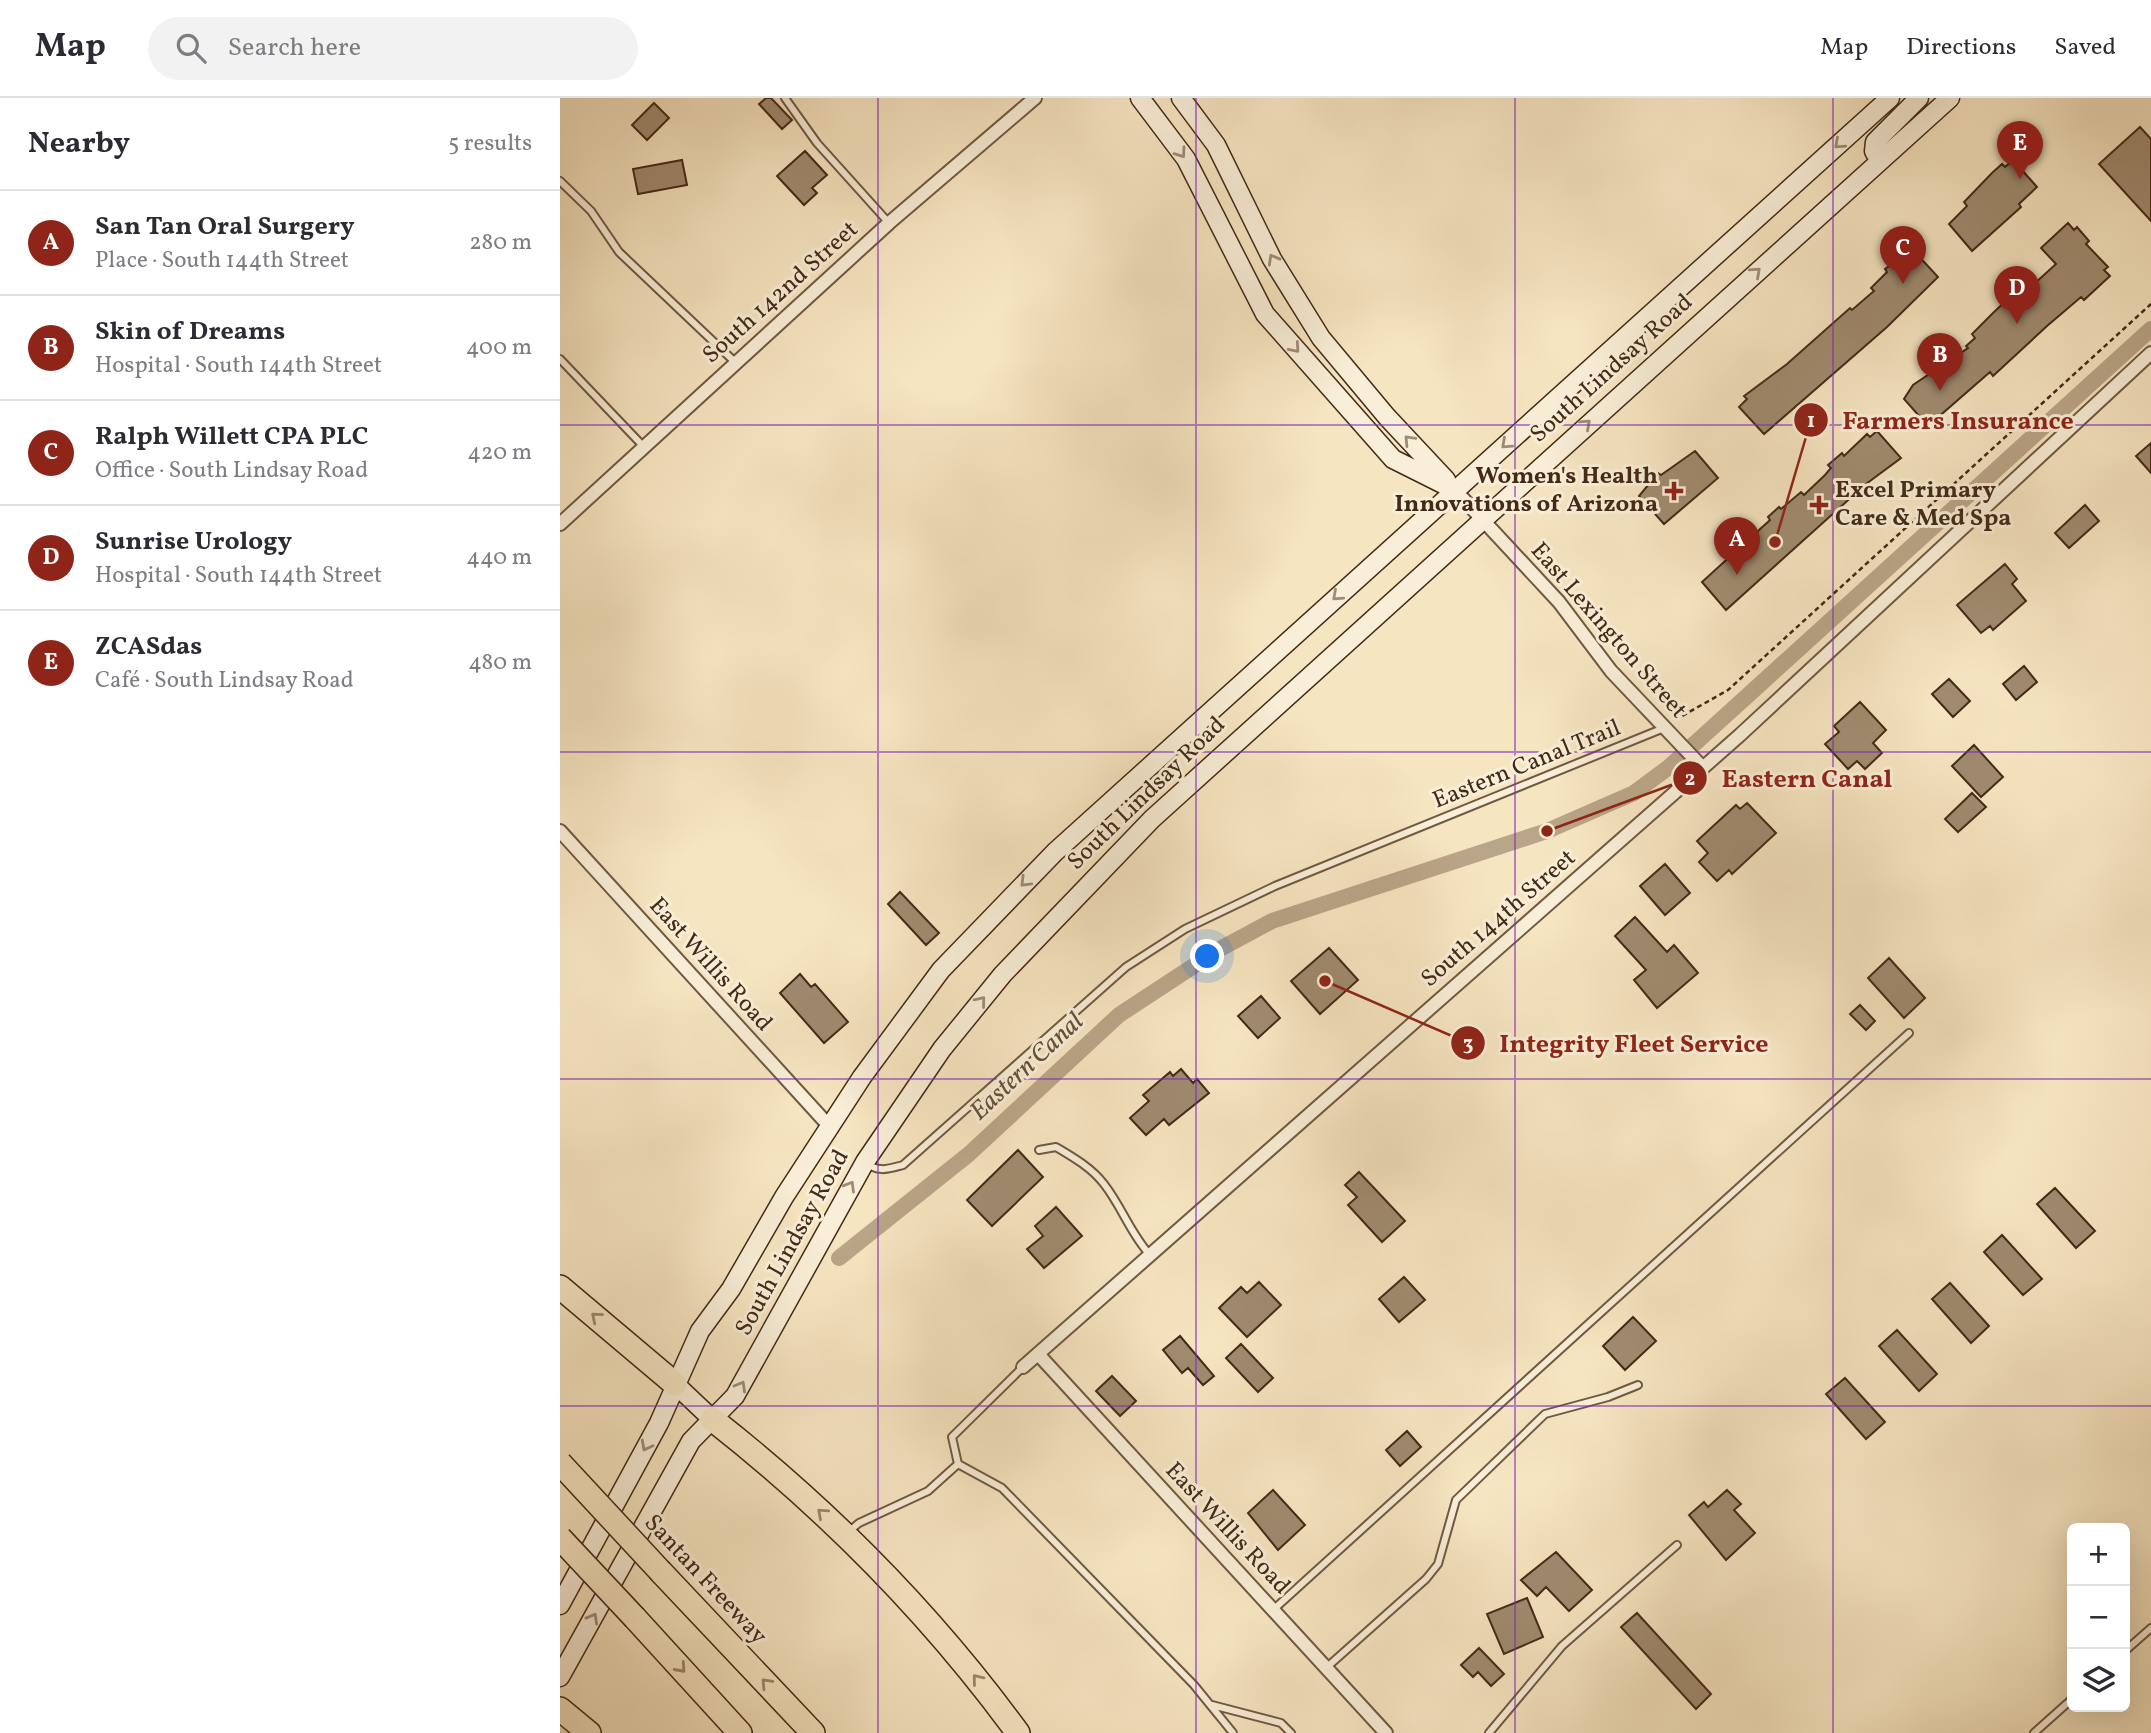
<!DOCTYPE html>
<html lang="en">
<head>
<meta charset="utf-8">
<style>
	body { margin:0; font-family:Vollkorn,serif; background:#f2f2f3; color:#2b2b33 }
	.controls { position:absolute; right:21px; bottom:21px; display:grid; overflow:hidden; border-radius:10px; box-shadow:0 7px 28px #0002 }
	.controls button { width:63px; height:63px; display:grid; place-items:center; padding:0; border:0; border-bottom:2px solid #e1e1e2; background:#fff; color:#2b2b33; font:35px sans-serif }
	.you { position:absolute; left:648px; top:859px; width:24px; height:24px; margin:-18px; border:5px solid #fff; border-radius:50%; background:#1a73e8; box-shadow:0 0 0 10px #1a73e833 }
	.badge { display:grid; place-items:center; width:46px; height:46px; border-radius:50%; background:#8f2418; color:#fff; font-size:23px; font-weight:700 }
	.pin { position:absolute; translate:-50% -58px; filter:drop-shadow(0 2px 4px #0008) }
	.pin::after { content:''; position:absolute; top:37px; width:24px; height:21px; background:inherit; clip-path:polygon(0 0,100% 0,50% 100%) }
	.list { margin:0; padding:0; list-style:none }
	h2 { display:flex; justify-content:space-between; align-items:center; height:91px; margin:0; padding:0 28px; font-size:30px }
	h2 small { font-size:23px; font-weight:400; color:#7c7c81 }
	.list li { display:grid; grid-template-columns:46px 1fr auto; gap:21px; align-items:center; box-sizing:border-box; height:105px; padding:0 28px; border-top:2px solid #e1e1e2 }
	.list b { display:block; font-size:26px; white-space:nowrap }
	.list p { margin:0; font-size:23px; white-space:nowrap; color:#7c7c81 }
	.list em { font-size:23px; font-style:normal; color:#7c7c81 }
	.icon { flex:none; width:38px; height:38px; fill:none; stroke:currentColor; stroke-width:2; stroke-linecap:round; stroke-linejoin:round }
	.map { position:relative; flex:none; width:1591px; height:1635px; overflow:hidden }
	header { display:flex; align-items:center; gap:42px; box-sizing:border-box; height:98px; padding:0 35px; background:#fff; border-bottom:2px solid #e1e1e2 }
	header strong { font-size:33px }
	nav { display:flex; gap:38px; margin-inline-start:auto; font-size:24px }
	.search { width:490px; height:63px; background:#f2f2f3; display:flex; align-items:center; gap:18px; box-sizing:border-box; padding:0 24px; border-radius:38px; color:#7c7c81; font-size:26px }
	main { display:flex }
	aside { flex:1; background:#fff }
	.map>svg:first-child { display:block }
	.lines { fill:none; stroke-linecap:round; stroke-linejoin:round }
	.canal { stroke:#b9a587; stroke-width:16 }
	.building { fill:#a08b6f; stroke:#432a17; stroke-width:2 }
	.lane-casing { stroke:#705942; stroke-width:10 }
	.street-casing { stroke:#705942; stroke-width:16 }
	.secondary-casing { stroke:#432a17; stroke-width:21 }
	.highway-casing { stroke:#432a17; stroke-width:26 }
	.path { stroke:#432a17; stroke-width:2.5; stroke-dasharray:5 3.5; stroke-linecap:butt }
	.lane { stroke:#f9eed7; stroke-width:6 }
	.street { stroke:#f9eed7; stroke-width:12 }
	.secondary { stroke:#f9eed7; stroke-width:18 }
	.highway { stroke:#f6e5c1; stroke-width:23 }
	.highway-bridge-casing { stroke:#432a17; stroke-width:26; stroke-linecap:butt }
	.highway-bridge { stroke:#f6e5c1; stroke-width:23 }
	.oneway { stroke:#9e8c77 }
	.oneway2 { stroke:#9c886c }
	.grid { fill:none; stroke:#7b2cbf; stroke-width:2; stroke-opacity:0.55 }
	.poi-dot { fill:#8f2418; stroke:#f9eed7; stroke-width:2.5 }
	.labels { text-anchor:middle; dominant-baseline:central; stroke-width:6; stroke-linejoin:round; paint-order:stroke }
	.street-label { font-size:24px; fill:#432a17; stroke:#f9eed7 }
	.poi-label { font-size:24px; font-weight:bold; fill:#432a17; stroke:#f9eed7; text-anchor:end }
	.water-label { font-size:26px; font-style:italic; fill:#664f39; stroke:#f9eed7 }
	.leader { fill:none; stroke:#8f2418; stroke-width:2.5 }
	.callout-dot { fill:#8f2418; stroke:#f9eed7; stroke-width:2.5 }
	.mark-label { font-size:21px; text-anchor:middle; font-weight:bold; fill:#fff }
	.callout-label { font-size:26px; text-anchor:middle; font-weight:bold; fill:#8f2418; stroke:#f9eed7; stroke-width:6; stroke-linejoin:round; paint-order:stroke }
</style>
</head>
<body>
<header>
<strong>Map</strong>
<div class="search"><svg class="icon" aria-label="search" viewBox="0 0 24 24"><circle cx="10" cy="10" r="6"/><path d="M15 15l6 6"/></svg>Search here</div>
<nav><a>Map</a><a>Directions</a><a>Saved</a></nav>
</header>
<main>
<aside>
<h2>Nearby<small>5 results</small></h2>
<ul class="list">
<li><span class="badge">A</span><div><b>San Tan Oral Surgery</b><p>Place · South 144th Street</p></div><em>280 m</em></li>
<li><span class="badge">B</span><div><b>Skin of Dreams</b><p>Hospital · South 144th Street</p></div><em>400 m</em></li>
<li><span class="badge">C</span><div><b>Ralph Willett CPA PLC</b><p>Office · South Lindsay Road</p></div><em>420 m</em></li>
<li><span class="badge">D</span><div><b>Sunrise Urology</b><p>Hospital · South 144th Street</p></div><em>440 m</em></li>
<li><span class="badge">E</span><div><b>ZCASdas</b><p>Café · South Lindsay Road</p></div><em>480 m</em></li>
</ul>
</aside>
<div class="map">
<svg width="1591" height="1635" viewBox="0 0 1591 1635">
	<rect width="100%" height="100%" fill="#f6e5c1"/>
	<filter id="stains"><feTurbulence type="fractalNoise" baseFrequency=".00286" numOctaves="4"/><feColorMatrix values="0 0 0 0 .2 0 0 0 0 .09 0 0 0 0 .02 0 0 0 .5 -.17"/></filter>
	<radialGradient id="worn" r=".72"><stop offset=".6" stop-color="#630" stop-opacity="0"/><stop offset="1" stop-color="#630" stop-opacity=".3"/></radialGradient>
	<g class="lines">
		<!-- canal -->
		<path class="canal" d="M279,1160L409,1056L559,917L658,852L712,823L987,733L1074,695L1109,669L1591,231"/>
	</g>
	<!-- building -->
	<path class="building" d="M206,0H211L232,22L222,31L199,6Z
		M94,5L109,20L87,42L72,27Z
		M1580,29L1591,41V123L1539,66Z
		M245,53L267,77L252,90L257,95L244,107L217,78Z
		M122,62L127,87L78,96L73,71Z
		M1453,62L1477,89L1459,106L1461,109L1412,153L1389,126L1407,108L1404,104L1432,75L1442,66L1445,69Z
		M1508,125L1514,132L1517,129L1529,143L1526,146L1548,169L1544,172L1550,178L1524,202L1521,199L1487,228L1433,278L1430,274L1368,328L1344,301L1353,287L1408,250L1406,248L1415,240L1412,236L1433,215L1456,193L1470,183L1473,187L1496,166L1481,150Z
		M1353,152L1378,179L1327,229L1204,336L1179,309L1187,301L1184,298L1227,266L1290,210L1292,212L1314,193L1311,190L1327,174L1325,171Z
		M1317,333L1341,360L1306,386L1166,512L1142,484L1210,422L1208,419L1219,409L1221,411L1241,394L1244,397L1265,377L1271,370L1268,367L1282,355L1284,358L1307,336L1310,339Z
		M1591,345V375L1576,358Z
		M1135,353L1158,380L1104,426L1079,398L1098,375L1101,377Z
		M1525,407L1539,423L1509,450L1495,435Z
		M1445,466L1457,481L1452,486L1466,503L1433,532L1430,528L1421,535L1397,507Z
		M1464,568L1477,584L1456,602L1443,586Z
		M1389,581L1410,603L1393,619L1372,596Z
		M1300,604L1326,632L1313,645L1322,655L1305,671L1297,663L1288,671L1265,646L1279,634L1274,628Z
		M1414,647L1443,679L1421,699L1392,668Z
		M1412,695L1426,709L1398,734L1385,721Z
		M1187,705L1216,735L1172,776L1169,772L1157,783L1139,764L1148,755L1137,743L1176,707L1180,711Z
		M1105,766L1130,795L1105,817L1080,788Z
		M340,794L379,835L366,847L328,806Z
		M1075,819L1107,854L1114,847L1138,875L1097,910L1074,882L1086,872L1055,838Z
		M769,850L798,882L760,916L731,883Z
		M1329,860L1365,900L1344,920L1308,880Z
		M240,876L251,889L255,886L288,924L264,945L220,895Z
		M701,898L720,920L698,940L678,918Z
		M1300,907L1315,923L1306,932L1290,916Z
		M621,971L633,985L637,981L649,995L609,1027L604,1021L586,1037L570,1020L589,1003L583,997L610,974L613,978Z
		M458,1052L483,1079L432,1128L407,1102Z
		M799,1074L845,1123L822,1144L788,1107L797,1099L785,1087Z
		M1495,1090L1535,1133L1516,1150L1477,1106Z
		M496,1109L522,1138L484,1170L467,1151L483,1138L475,1128Z
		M1442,1137L1482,1181L1463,1197L1424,1154Z
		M844,1179L865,1202L839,1224L819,1201Z
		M699,1184L721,1207L687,1239L659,1210L681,1189L687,1195Z
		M1390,1185L1429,1228L1411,1245L1372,1201Z
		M1073,1219L1096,1243L1065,1272L1043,1248Z
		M1337,1232L1377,1276L1359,1293L1319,1248Z
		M620,1238L654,1278L643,1287L628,1270L622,1275L603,1252Z
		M681,1246L713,1280L698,1294L666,1260Z
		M552,1278L576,1303L560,1318L536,1293Z
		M1285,1280L1325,1324L1306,1341L1266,1296Z
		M847,1333L861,1349L840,1368L826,1352Z
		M713,1392L745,1427L718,1452L688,1415Z
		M1167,1392L1181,1406L1174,1412L1195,1435L1166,1462L1129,1417L1144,1404L1148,1409Z
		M996,1454L1032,1492L1009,1513L986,1489L977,1498L961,1482Z
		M967,1500L983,1539L944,1556L927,1516Z
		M1077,1515L1151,1596L1136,1611L1061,1529Z
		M919,1550L944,1576L931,1588L918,1574L913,1579L901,1567Z"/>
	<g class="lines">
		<!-- lane casing -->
		<g class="lane-casing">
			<path id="lane" d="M225,0L257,45L329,125
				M0,83L31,113L59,154L176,265
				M0,261L84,349
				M479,1052L496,1049C513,1059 532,1070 544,1086C562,1109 570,1135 590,1157
				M305,1064C318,1075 328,1071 343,1067L566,869L625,831L715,788L1104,630
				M463,1269L392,1339L398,1366L442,1390L634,1587L673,1635
				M287,1435L299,1425L368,1393L398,1366
				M713,1512L1349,935
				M1565,1553L1591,1530
				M766,1570L866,1481L878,1466L896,1402L985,1316L1048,1299L1078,1287
				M652,1607L721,1625L731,1635
				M929,1635L1002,1548L1117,1447
				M1474,1635L1512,1601"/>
		</g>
		<!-- street casing -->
		<g class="street-casing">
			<path id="street" d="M895,392L999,504L1051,573L1143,670
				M0,426L329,125L475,0
				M0,733L270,1029
				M478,1256L826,1635
				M463,1269L1180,637L1591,255"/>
		</g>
		<!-- secondary casing -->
		<g class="secondary-casing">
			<path id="secondary" d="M580,0L626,61L705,216L833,361L895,392
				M621,0L656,47L712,161L761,240L827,319L886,382
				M1320,63L1314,53L1315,44L1359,0
				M115,1286L152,1321
				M0,1507L99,1325L140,1233L171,1191L224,1099L302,979L381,872L495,754L1330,0
				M0,1579L131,1343L175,1298L305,1064L382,951L443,876L592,721L1390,0"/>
		</g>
		<!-- highway casing -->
		<g class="highway-casing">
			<path id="highway" d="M0,1189L115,1286
				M152,1321C268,1412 371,1516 458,1635
				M101,1474L253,1635
				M75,1520L180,1635
				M0,1611L29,1635"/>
		</g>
		<!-- path -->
		<path class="path" d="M1115,622L1168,592L1591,206"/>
		<!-- lane -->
		<use href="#lane" class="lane"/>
		<!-- street -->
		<use href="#street" class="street"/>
		<!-- secondary -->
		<use href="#secondary" class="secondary"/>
		<!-- highway -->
		<use href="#highway" class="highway"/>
		<!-- highway-bridge casing -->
		<g class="highway-bridge-casing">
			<path id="highway-bridge" d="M0,1365L101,1474
				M0,1440L75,1520"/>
		</g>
		<!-- highway-bridge -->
		<use href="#highway-bridge" class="highway-bridge"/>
	</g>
	<!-- one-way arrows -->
	<defs><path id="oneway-chevron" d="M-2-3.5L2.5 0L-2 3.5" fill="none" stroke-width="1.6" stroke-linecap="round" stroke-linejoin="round" transform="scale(1.75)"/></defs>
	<g class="oneway">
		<use href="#oneway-chevron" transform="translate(1279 46) rotate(138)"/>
		<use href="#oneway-chevron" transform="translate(621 55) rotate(55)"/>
		<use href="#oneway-chevron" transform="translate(713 161) rotate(-119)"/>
		<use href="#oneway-chevron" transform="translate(1196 174) rotate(-42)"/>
		<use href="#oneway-chevron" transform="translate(735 250) rotate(49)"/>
		<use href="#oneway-chevron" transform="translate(1026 326) rotate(-42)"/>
		<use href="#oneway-chevron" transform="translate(849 342) rotate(-133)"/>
		<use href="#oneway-chevron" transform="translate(946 346) rotate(138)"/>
		<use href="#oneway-chevron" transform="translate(777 498) rotate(138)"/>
		<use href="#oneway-chevron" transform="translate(465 784) rotate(135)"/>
		<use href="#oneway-chevron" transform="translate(421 903) rotate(-51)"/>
		<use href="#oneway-chevron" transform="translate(290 1088) rotate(-59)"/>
		<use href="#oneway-chevron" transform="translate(181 1288) rotate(-60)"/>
		<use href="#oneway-chevron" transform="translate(86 1348) rotate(118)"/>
		<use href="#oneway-chevron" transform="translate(33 1520) rotate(-61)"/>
	</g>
	<g class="oneway2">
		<use href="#oneway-chevron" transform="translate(36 1219) rotate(-140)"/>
		<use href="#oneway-chevron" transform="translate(262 1415) rotate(-138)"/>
		<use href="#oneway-chevron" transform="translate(121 1570) rotate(48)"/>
		<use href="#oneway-chevron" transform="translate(417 1581) rotate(-129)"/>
		<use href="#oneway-chevron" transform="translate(206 1585) rotate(-133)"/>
	</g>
	<!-- grid -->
	<path class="grid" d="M318,0V1635M636,0V1635M955,0V1635M1273,0V1635M0,327H1591M0,654H1591M0,981H1591M0,1308H1591"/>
	<!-- markers -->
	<g class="poi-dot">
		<path d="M1110.5 382.5h7v7h7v7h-7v7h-7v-7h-7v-7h7z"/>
		<path d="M1255.5 396.5h7v7h7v7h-7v7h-7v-7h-7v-7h7z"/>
	</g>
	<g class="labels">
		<!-- street labels -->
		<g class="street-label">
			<text transform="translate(221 195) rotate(-42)">South 142nd Street</text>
			<text transform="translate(1052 271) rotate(-42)">South Lindsay Road</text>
			<text transform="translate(1048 533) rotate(49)">East Lexington Street</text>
			<text transform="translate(967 667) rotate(-22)">Eastern Canal Trail</text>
			<text transform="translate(587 696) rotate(-44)">South Lindsay Road</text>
			<text transform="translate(939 821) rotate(-41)">South 144th Street</text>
			<text transform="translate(150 867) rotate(48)">East Willis Road</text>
			<text transform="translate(233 1145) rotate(-61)">South Lindsay Road</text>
			<text transform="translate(667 1431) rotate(47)">East Willis Road</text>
			<text transform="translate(145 1482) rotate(47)">Santan Freeway</text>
		</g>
		<!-- poi labels -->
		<g class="poi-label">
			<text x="1098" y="379">Women's Health<tspan x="1098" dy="28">Innovations of Arizona</tspan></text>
			<text x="1275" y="393" text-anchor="start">Excel Primary<tspan x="1275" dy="28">Care &amp; Med Spa</tspan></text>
		</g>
		<!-- water labels -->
		<g class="water-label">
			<text transform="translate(467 969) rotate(-43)">Eastern Canal</text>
		</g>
	</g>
	<!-- callouts -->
	<path class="leader" d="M1215 444L1251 322M987 733L1130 680M765 883L908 945"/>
	<g class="callout-dot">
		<circle cx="1215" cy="444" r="7"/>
		<circle cx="987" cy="733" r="7"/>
		<circle cx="765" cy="883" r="7"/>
		<circle cx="1251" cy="322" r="18"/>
		<circle cx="1130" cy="680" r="18"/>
		<circle cx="908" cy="945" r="18"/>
	</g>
	<g class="mark-label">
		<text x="1251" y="329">1</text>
		<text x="1130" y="687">2</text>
		<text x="908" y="952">3</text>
	</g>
	<g class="callout-label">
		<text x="1398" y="331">Farmers Insurance</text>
		<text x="1247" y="689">Eastern Canal</text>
		<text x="1074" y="954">Integrity Fleet Service</text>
	</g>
	<rect width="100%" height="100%" filter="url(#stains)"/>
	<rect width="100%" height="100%" fill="url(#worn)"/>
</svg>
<div class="controls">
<button>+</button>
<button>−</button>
<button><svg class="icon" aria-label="layers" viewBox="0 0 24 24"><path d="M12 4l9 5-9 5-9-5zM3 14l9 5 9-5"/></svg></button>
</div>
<div class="you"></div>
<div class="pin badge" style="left:1177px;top:477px">A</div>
<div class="pin badge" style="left:1380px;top:293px">B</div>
<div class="pin badge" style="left:1343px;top:186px">C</div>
<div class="pin badge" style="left:1457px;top:226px">D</div>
<div class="pin badge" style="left:1460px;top:81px">E</div>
</div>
</main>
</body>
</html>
